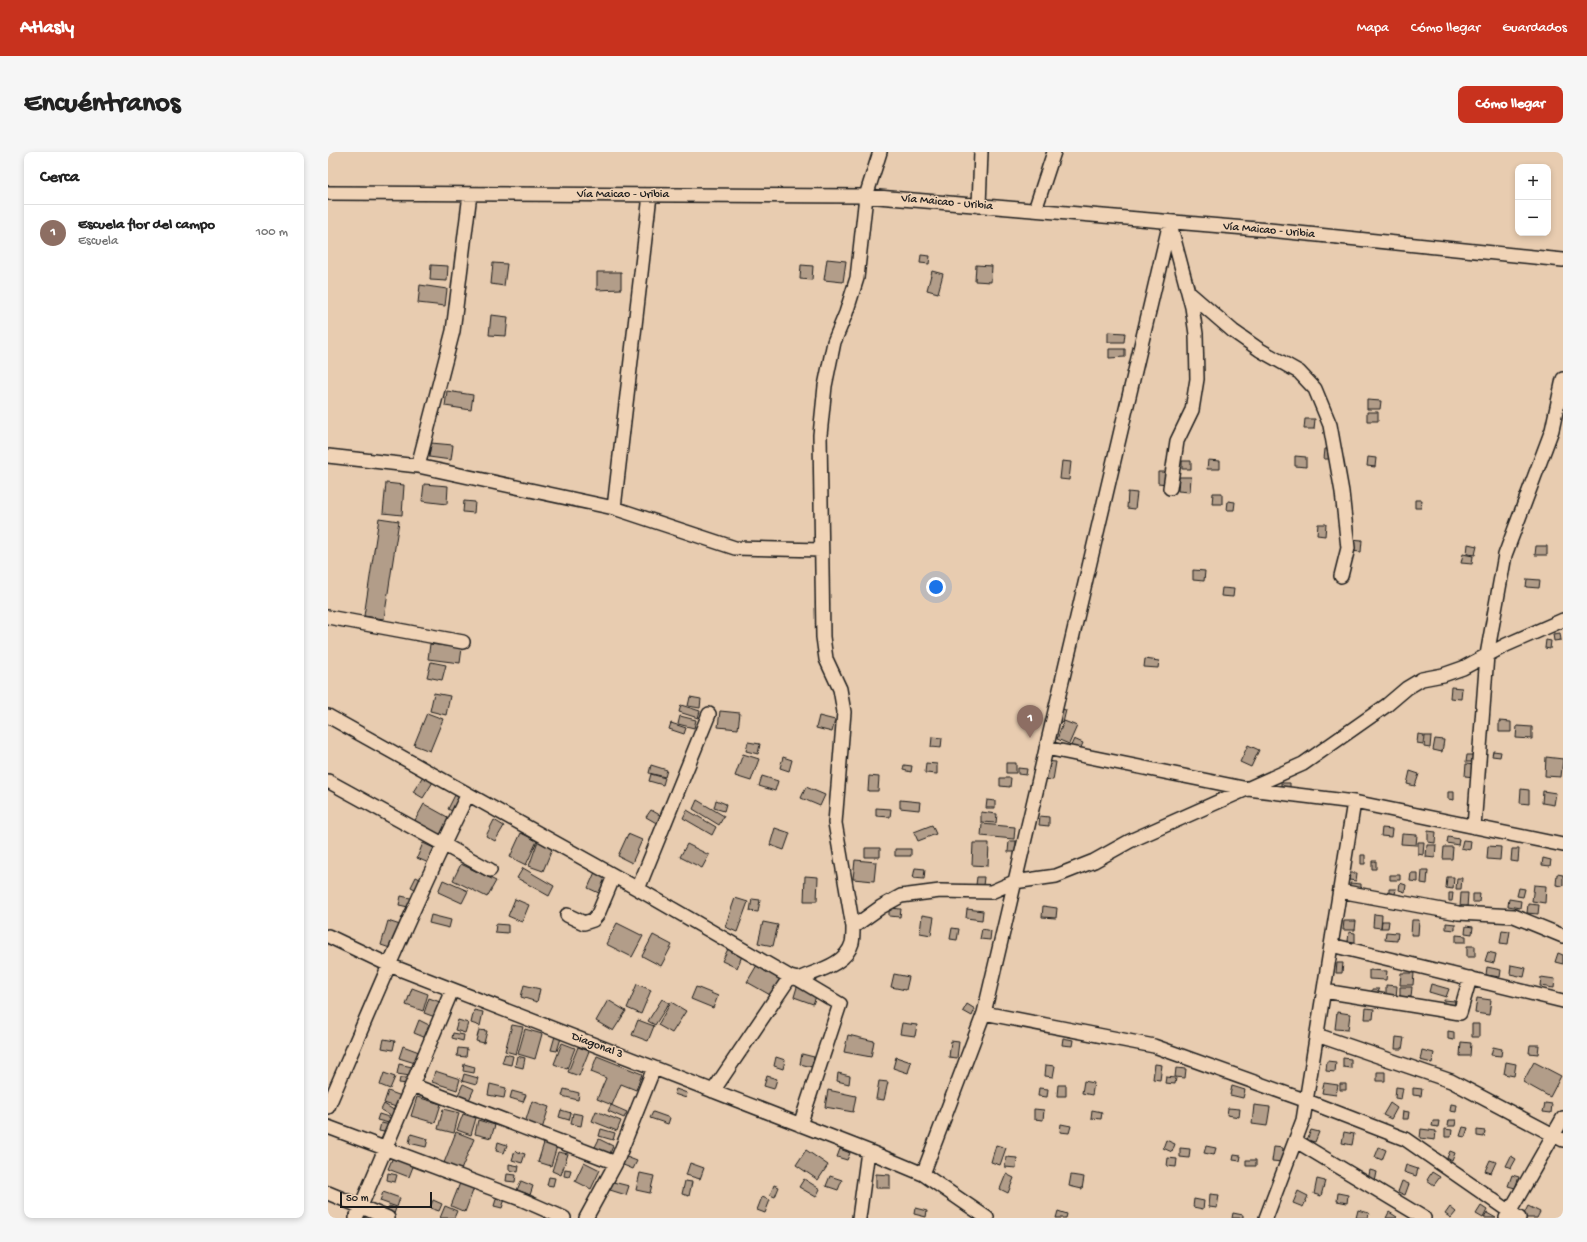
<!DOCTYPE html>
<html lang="es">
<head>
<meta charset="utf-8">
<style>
	body { margin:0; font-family:"Gochi Hand",sans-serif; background:#f6f6f6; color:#222 }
	.controls { position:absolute; right:12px; top:12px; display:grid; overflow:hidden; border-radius:8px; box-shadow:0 2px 6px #0003 }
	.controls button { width:36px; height:36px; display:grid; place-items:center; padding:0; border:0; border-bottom:1px solid #e0e0e0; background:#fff; color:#222; font:20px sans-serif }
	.scale { position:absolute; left:12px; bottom:10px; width:92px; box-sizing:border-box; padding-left:4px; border:2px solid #1c1c1c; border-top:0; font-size:11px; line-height:14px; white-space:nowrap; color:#1c1c1c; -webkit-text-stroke:3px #f0d3b6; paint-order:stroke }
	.you { position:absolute; left:608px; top:435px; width:14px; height:14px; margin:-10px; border:3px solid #fff; border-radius:50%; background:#1a73e8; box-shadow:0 0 0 6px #1a73e833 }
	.badge { display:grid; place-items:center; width:26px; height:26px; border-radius:50%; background:#c8321e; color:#fff; font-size:13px; font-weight:700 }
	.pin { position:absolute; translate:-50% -33px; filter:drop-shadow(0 1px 2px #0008) }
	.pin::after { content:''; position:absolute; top:21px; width:14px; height:12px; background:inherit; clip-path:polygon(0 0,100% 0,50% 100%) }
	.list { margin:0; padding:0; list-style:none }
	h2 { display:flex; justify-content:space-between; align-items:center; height:52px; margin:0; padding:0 16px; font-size:17px }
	h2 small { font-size:13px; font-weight:400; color:#767676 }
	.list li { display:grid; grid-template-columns:26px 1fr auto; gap:12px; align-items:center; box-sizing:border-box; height:56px; padding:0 16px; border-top:1px solid #e0e0e0 }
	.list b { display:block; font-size:15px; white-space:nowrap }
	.list p { margin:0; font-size:13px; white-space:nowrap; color:#767676 }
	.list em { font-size:13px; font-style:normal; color:#767676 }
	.map { position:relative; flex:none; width:1235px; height:1066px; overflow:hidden; border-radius:8px }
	header { display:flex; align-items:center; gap:24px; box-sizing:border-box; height:56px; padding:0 20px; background:#c8321e; color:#fff }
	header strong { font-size:19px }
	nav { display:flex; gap:22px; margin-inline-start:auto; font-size:14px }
	.intro { display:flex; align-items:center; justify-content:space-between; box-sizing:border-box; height:96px; padding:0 24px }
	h1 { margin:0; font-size:28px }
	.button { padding:10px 18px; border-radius:8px; background:#c8321e; color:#fff; font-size:14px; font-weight:700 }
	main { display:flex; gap:24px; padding:0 24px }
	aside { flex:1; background:#fff; border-radius:8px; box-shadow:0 2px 6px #0003 }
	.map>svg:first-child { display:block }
	.building { fill:#b29d89; stroke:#1c1c1c }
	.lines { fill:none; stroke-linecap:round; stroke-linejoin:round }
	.minor-casing { stroke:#1c1c1c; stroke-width:16 }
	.minor { stroke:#f0d3b6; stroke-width:13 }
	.labels { text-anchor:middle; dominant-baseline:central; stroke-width:3; stroke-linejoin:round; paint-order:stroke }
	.street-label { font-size:12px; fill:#1c1c1c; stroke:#f0d3b6 }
</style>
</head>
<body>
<header>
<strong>Atlasly</strong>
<nav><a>Mapa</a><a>Cómo llegar</a><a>Guardados</a></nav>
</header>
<div class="intro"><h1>Encuéntranos</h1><a class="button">Cómo llegar</a></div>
<main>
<aside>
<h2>Cerca<small></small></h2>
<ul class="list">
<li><span class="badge" style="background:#8d6e63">1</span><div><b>Escuela flor del campo</b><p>Escuela</p></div><em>100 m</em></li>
</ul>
</aside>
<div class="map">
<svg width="1235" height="1066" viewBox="0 0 1235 1066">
	<rect width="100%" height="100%" fill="#e8ccb0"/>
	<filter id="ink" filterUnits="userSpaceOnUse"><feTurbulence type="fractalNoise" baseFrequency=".025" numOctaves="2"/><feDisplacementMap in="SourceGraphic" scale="8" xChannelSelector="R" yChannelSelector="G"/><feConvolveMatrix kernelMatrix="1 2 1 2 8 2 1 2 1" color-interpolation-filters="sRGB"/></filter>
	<g filter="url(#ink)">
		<!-- building -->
		<path class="building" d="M593,103L602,104L601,112L592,111Z
			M499,107L518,109L515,130L496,128Z
			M165,111L179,112L176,134L163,132Z
			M103,113L120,114L119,129L102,128Z
			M473,113L485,114L484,128L472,127Z
			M648,113L664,114L663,130L647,129Z
			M604,119L615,122L610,141L599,138Z
			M269,120H293V137L269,138Z
			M92,133L119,137L117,154L90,151Z
			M163,163L180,165L178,184L161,183Z
			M780,180L797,181L796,190H780Z
			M781,197H797V205L781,206Z
			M119,239L145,243L143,258L117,254Z
			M1039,248L1053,249L1052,257H1039Z
			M1039,260H1050V269H1039Z
			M977,267H987L986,277H976Z
			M103,291L125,293L123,308L101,305Z
			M997,297H1005L1004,307H996Z
			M967,304L978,305V315L967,314Z
			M1040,305L1048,306L1047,315L1039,314Z
			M880,308L892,309V317H879Z
			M734,309L743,310L741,328L732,327Z
			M854,309H863V317H854Z
			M830,320H839V332L830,331Z
			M851,325H863L862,340L850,339Z
			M58,331L76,333L74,363L55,361Z
			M96,332L120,334L119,352L94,349Z
			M800,340L809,341L807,357L799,356Z
			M885,341H894V352H884Z
			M1087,348H1094L1093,356H1087Z
			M136,349L147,350L146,361L135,360Z
			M900,349L907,350L906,358H899Z
			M51,366L71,369L56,467L36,464Z
			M990,372H998L997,384L989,383Z
			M1023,387L1034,388L1033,400L1022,399Z
			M1140,392L1149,394L1147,403L1139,402Z
			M1208,394H1219V403H1207Z
			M1135,402L1145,404L1144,412L1133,411Z
			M865,418L877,419L876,429L865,428Z
			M1199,427L1212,428L1211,436L1198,435Z
			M894,436L906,437L905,445L893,444Z
			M1232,481L1233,488L1226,489L1225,482Z
			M1218,488L1223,489L1222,497L1217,496Z
			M102,492L134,496L132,511L100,507Z
			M817,507L831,509L830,516L816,515Z
			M103,510L118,513L114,528L99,525Z
			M1123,535L1134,536L1133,547L1122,546Z
			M106,541L122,544L118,563L102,559Z
			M362,545L373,547L372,556L360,554Z
			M353,553L372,559L370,566L351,560Z
			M729,556L738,558L735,571L726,569Z
			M392,559L412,561L410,577L390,575Z
			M99,561L115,567L102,599L86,593Z
			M352,564L368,568L366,576L350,572Z
			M491,564L507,568L504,580L488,576Z
			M736,569L749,574L741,592L729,587Z
			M1171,569L1183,570V580H1171Z
			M343,571L358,576L356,582L341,577Z
			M1189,574L1204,575V587L1188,586Z
			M1090,582L1096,583L1095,592L1089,591Z
			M1097,584H1103L1102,596L1096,595Z
			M604,585L614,586L613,596L603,595Z
			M746,587L755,591L751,600L742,596Z
			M1107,587L1116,588L1114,600L1105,598Z
			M420,590L432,592L430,602L418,599Z
			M920,593L931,598L923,615L912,610Z
			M1165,599L1173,600L1172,605L1164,604Z
			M415,602L431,607L423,629L407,624Z
			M1139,603H1145L1144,610H1138Z
			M455,605L464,608L461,619L452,616Z
			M1218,605L1235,607L1233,625L1217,624Z
			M716,609L728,610L725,628L714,627Z
			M598,611L609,612V622L597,621Z
			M678,611H688V621H678Z
			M1138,612L1147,613L1146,625L1137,624Z
			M323,613L339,618L337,625L321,621Z
			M576,613L584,614L583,620L575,618Z
			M690,616L699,617L698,623L690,622Z
			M1082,619L1091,622L1087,634L1079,632Z
			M323,622L337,626L335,633L321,629Z
			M95,624L105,630L95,646L85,640Z
			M434,624L450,629L447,639L431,634Z
			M541,624L551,625L550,639H540Z
			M672,626H683L682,635L672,634Z
			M953,631H962V636H953Z
			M478,635L497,643L492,654L473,646Z
			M1193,637L1201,638V652L1192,651Z
			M1215,639L1228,641L1226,653L1214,651Z
			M1120,640H1126V648L1120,647Z
			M127,643L135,647L128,661L120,657Z
			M369,648L396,664L391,673L365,657Z
			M388,648L398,652L396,659L386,656Z
			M572,648L592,650L591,658L572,656Z
			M659,648L667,649V656H658Z
			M96,652L123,667L114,684L86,670Z
			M548,656L563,657L562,665L548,664Z
			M323,658L337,666L332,673L318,665Z
			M359,658L388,675L384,683L355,666Z
			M653,660L669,662L668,671L653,670Z
			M712,664L721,665V674L711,673Z
			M166,668L176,674L167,689L158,684Z
			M654,672L687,675L686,687L653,684Z
			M604,673L608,682L590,689L586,680Z
			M447,676L462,681L456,698L442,693Z
			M1054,676L1064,677L1063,685L1053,684Z
			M1100,679L1108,680L1107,691L1100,690Z
			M193,681L209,689L198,713L182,705Z
			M300,682L314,688L304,711L290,704Z
			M1074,682L1089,683L1088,693L1073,692Z
			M1120,685L1131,687L1130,693L1119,691Z
			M1135,688L1143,689L1142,698L1133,696Z
			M210,689L225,695L215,719L201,714Z
			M681,689H688V700H680Z
			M1090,690H1096L1095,703L1090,702Z
			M95,691L110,698L103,712L89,706Z
			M645,691H661L660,714L644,713Z
			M359,692L381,703L374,716L352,705Z
			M1099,693H1108L1107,706L1098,705Z
			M1160,694L1173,695L1172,708L1159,707Z
			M1116,695H1125L1124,707H1115Z
			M537,696H552V705H537Z
			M567,697H583V704H567Z
			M1184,697H1191L1190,710L1183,709Z
			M1033,703H1037V712H1033Z
			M1215,706L1223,708L1222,714L1214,713Z
			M527,708L548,710L546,729L525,727Z
			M1044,709H1048V717H1044Z
			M133,712L168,729L159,745L125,728Z
			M195,716L226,734L221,744L189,726Z
			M587,716L597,717L596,727L585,726Z
			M1094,718H1100L1099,732L1093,731Z
			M267,720L280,726L273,742L260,736Z
			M1021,721H1029L1028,729L1021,728Z
			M1083,721H1090V730L1082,729Z
			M1229,722L1235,723V734L1228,733Z
			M1062,723H1072V728H1062Z
			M477,724L490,725L489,749H476Z
			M88,725L96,729L91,739L83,735Z
			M649,725H656L655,734L648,733Z
			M1119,725H1126L1125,737L1118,736Z
			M1129,726H1134L1133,737H1128Z
			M115,728L140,739L134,751L110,740Z
			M1022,731L1033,732V741L1022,740Z
			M1072,731L1078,733L1077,740L1071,738Z
			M1206,733L1218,734L1217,751L1204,749Z
			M1191,736L1197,737L1195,745L1189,744Z
			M1061,737H1068L1067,742H1061Z
			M1121,741H1125L1124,749H1121Z
			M1133,741H1140L1139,756L1132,755Z
			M1145,742H1152L1151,750H1145Z
			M73,744L87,747L85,756L71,753Z
			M407,746L420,750L409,780L397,775Z
			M187,747L201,753L194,770L180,764Z
			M424,747L432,748L430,760L422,759Z
			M1181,747L1193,749L1192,756L1180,754Z
			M1200,752L1211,753L1210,762L1199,761Z
			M715,754L729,756L728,766L714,765Z
			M561,756L573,757L572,765L561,764Z
			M639,757L655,759L654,768L638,766Z
			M1046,762L1054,763L1053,776L1045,775Z
			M103,763L123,768L121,776L101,771Z
			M594,763L606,765L603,783L592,781Z
			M1084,768H1091L1090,783H1083Z
			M60,769L72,773L65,797L53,793Z
			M1016,769H1028L1027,778H1015Z
			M1054,769H1061L1060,776H1053Z
			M435,770L450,773L445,794L430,791Z
			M289,771L315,784L304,805L278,792Z
			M1118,771L1127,772V778L1118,777Z
			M168,772L180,773V781L167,780Z
			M1138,774L1145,775L1144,782L1137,781Z
			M624,776L631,777L629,788L622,787Z
			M654,777L663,779L662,788L652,787Z
			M1174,778L1182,779L1180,792L1172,791Z
			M1021,780L1027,781V790L1020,789Z
			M1058,780L1070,781L1069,789L1057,788Z
			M325,783L344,793L333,814L314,804Z
			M1128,783L1138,784V790H1128Z
			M1139,794H1147V805H1139Z
			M400,797L414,804L409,816L394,809Z
			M1160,800L1168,802L1166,811L1157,809Z
			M1230,801L1235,803V812L1227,810Z
			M1009,811H1015L1014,821H1008Z
			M429,813L454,827L444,844L419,830Z
			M1183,813L1198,816L1196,825L1182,822Z
			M1159,815L1173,818L1172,825L1158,823Z
			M1041,818L1059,819L1058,828L1041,827Z
			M1073,821H1086L1085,833H1072Z
			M566,822L581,825L578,838L563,835Z
			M1213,825L1227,827L1226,836L1212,834Z
			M309,832L323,838L313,862L299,856Z
			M1103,832L1121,837L1118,845L1101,840Z
			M196,833L212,837L209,850L193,845Z
			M1058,833L1069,834L1068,846L1058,845Z
			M368,835L390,844L385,856L363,847Z
			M469,835L489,842L485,852L466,845Z
			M1072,835H1084L1083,845H1072Z
			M84,836L100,842L95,859L78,853Z
			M1044,837H1051L1050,845L1044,844Z
			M101,846L112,850L107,865L96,861Z
			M1149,846L1163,848L1161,863L1147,861Z
			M334,847L341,851L327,873L320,869Z
			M280,848L298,859L285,879L268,869Z
			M1116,848L1127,849L1126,857L1116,856Z
			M343,850L358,859L344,881L330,873Z
			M639,852L647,857L644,864L635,859Z
			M1038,856L1046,857L1045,867H1037Z
			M146,858L155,860L152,874L143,871Z
			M1009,860L1022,862L1020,878L1007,877Z
			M91,868L103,874L98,886L86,881Z
			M130,868L140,871L137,881L127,878Z
			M310,868L326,874L320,889L304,883Z
			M574,871L589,873L587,884L572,882Z
			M1144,872H1151V885H1144Z
			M184,873L195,875L188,902L177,899Z
			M197,877L214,882L207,907L190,902Z
			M151,878L159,879L156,891L148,889Z
			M1120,879L1126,880V888L1120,887Z
			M125,881L136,883L135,889L124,886Z
			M520,883L546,889L543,905L516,900Z
			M227,884L233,886L229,899L223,898Z
			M1068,885L1076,886L1074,897H1067Z
			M735,886L745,888L744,894L734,893Z
			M56,887L67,889L65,898L54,896Z
			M623,889L631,890L629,906L621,905Z
			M1133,890L1143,891L1142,904H1132Z
			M234,891L247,896L239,917L226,912Z
			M1202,893H1211L1210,902L1201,901Z
			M75,894L91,900L87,911L71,906Z
			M250,895L261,899L251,924L240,920Z
			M1165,895L1174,897L1173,904L1163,903Z
			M130,896L139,897L138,905L129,904Z
			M1094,898L1106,901L1104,911L1092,908Z
			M177,902L185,904L183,913L174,911Z
			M474,902L486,905L484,915L472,912Z
			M189,904L197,906L195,916L187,914Z
			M269,904L314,922L308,938L293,932L284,953L269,947L278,926L263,920Z
			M448,905L457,908L455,917L446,914Z
			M568,905L583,910L580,921L565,916Z
			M1015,906L1023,907V916L1015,915Z
			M999,909L1008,910L1007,920L998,919Z
			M1178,910L1188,912L1186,924L1176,922Z
			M1206,910L1233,924L1222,945L1195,930Z
			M71,912L84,915L82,924L69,922Z
			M136,912L147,915L146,921L135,919Z
			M827,912L834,913L832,928L825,927Z
			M718,913L727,914L725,925L717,924Z
			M848,916L858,917L857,926L847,925Z
			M107,919L132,927L129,938L104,930Z
			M1049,920H1057V929H1049Z
			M56,921L67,925L62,937L52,933Z
			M510,921L522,924L521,932L509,929Z
			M136,922L150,926L148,933L134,929Z
			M439,924L449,927L446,937L436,934Z
			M838,925L848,926L847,932L837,931Z
			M72,926H79V932L71,931Z
			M551,929L560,930L556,948L548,947Z
			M756,929L766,931L764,943L754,941Z
			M996,931L1010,933L1008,943L994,941Z
			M135,932L146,937L141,948L130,943Z
			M162,932L178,936L176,946L160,943Z
			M1012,932H1018V938H1012Z
			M730,933H738V944H729Z
			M904,934L917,938L915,946L902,943Z
			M1068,935L1075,936L1073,947L1067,946Z
			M711,936L720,937L719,945L710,944Z
			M1085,936L1094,937L1093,944L1085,943Z
			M236,937L251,941L250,948L234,944Z
			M348,937L359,941L358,946L346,942Z
			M500,938L528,944L525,960L497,955Z
			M60,939L76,945L71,956L56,951Z
			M184,939L198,943L195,950L182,946Z
			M89,945L113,952L107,971L83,964Z
			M204,949L221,955L214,977L197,971Z
			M1062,951L1069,956L1063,967L1055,963Z
			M1217,951L1224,952L1223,961L1215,960Z
			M56,952L69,960L66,966L53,958Z
			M1123,952L1129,953L1128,960L1122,959Z
			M283,953L299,960L296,966L280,959Z
			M926,953L942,955L939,974L924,972Z
			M900,956L912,957L911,965L899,963Z
			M115,957L131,961L126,981L110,977Z
			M706,957L716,958L715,968L706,967Z
			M233,958L243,961L241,968L231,965Z
			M764,958L774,960L773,967L763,966Z
			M268,959L293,969L289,979L264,969Z
			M1075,959L1081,960L1080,967H1074Z
			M325,960L342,966L340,972L322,966Z
			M245,961L255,963L253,974L243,972Z
			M51,962L67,967L65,972L49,968Z
			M135,962L148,966L143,983L129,978Z
			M150,968L167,973L163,986L147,982Z
			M1121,968H1128L1127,974H1120Z
			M1105,969H1111L1110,975L1104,974Z
			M53,971L63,973L61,981L51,979Z
			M733,972L743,974L741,981L732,980Z
			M1135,975L1140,976L1137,985L1132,984Z
			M273,977L287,981L285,988L271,984Z
			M1093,977L1108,979L1107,988L1092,986Z
			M1117,977L1124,978L1123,985H1117Z
			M983,978L991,980L987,990L979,988Z
			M1149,978L1157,979L1156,985L1149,984Z
			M128,980L146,987L133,1018L116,1011Z
			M1016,980L1026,982L1024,993L1014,991Z
			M83,982L100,987L98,995L81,991Z
			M271,987L285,994L281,1004L266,997Z
			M838,988L847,992L844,1000L835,996Z
			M170,990L179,993L176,1001L168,999Z
			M216,991L229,994L223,1014L210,1010Z
			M668,993L678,996L672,1013L663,1010Z
			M878,994L888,996L886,1003L876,1001Z
			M946,995L955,996L954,1010L944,1009Z
			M1051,995L1058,998L1054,1008L1047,1005Z
			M852,996L862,997L861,1006L852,1005Z
			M512,997L522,1001L519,1008L509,1005Z
			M478,998L500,1013L490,1028L468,1013Z
			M187,999L197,1002L194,1011L184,1008Z
			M1122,999L1127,1001L1124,1009L1119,1006Z
			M230,1000L240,1002L233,1023L224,1019Z
			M906,1003L913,1004L912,1009L905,1008Z
			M296,1004L309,1009L305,1017L293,1012Z
			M1183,1004L1188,1007L1183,1016L1178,1014Z
			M65,1005L86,1012L81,1025L60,1017Z
			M678,1005L689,1006L688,1016L677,1015Z
			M840,1006L849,1007L848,1015L839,1014Z
			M918,1008H928V1014H918Z
			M1162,1008L1168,1010L1163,1021L1157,1019Z
			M256,1010L272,1018L263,1037L247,1029Z
			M362,1011L376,1016L372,1027L358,1023Z
			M181,1012L191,1014L190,1020L181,1018Z
			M1078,1013L1090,1017L1088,1024L1076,1020Z
			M237,1017L243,1018L241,1025L236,1024Z
			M1042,1018L1049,1020L1047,1030L1040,1028Z
			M1104,1020L1112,1025L1106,1033L1099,1028Z
			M60,1021L69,1023L67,1030L59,1028Z
			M312,1021L326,1024L322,1041L308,1038Z
			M179,1022L188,1023L187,1030L178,1029Z
			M548,1022L562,1023V1036H548Z
			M678,1022L686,1026L680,1041L672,1037Z
			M743,1023L756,1025L754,1037L741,1034Z
			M1184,1023L1191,1025L1187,1036L1180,1034Z
			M502,1024L514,1028L510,1038L498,1034Z
			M221,1025L227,1026L225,1034L219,1033Z
			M476,1027L492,1037L488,1045L471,1035Z
			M989,1027L997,1029L993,1044L986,1042Z
			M193,1029L205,1034L202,1043L189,1038Z
			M357,1029L364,1030L361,1044L354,1042Z
			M1074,1029L1081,1032L1077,1043L1070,1040Z
			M285,1030L301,1034L298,1043L282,1038Z
			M132,1031L146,1036L137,1060L123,1054Z
			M446,1033L451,1035L447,1045L442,1043Z
			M970,1039L980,1044L975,1055L965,1051Z
			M55,1040L72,1046L69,1055L52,1049Z
			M1010,1041L1020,1043L1019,1051L1009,1049Z
			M882,1042L891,1043L889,1056L881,1055Z
			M169,1044L177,1047L174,1056L166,1054Z
			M434,1045L442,1048L437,1061L429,1058Z
			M866,1047L876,1049L875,1057L865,1055Z
			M105,1048L114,1052L111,1059L102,1056Z
			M61,1054L68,1056L66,1062L59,1059Z
			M117,1054L129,1059L126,1066H112Z
			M1153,1054L1159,1058L1155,1066L1148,1062Z
			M1200,1054L1212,1060L1209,1066H1198L1195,1064Z
			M1122,1055L1128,1060L1123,1066L1117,1062Z
			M587,1056L599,1059L598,1065L586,1062Z
			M1030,1058L1041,1061L1040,1066H1028Z
			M730,1059L739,1062L738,1066H728Z
			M1061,1060L1069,1065L1068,1066H1058Z
			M905,1061L915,1063V1066H904Z
			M1159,1061L1168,1066H1156Z"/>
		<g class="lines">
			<!-- minor casing -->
			<g class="minor-casing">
				<path id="minor" d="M0,41L538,44L941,78L1235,108
					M651,54L653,0
					M707,58L726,0
					M860,140L905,179L932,198L971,220L987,237L1002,273L1014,340L1020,396L1013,424
					M0,304L90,314L286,356L407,396L493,398
					M90,314L125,179L142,42
					M842,336L849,289L864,258L869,227L868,182L864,155L842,72
					M286,356L322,43
					M0,465L135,490
					M0,564L310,737L462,825L470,827L512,852L472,973
					M718,596L920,637L1026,650L1235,693
					M0,629L162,718
					M1146,675L1159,503L1177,403L1224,278L1235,227
					M310,737L381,562
					M1012,739L1130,761L1186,764L1235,784
					M239,763L256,771L265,768L270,762L286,724
					M525,775L553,755L573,744L612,739L663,740L686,730L728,724L766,709L802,689L975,612L1059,553L1079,536L1094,527L1115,523L1135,516L1178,493L1235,468
					M0,784L61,813L540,999L595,1022L659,1066
					M1003,793L1235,849
					M470,827C488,819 518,813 524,791C525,787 525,780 525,775L507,671L516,560L512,537L498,507L495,485L492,283L497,234L506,190L518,161L529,126L538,44L552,0
					M996,839L1132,861L1142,826
					M656,861L826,894L979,949L1077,987L1191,1066
					M989,883L1123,929L1235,988
					M84,933L288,1011
					M385,939L462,825
					M0,955C45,850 89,745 140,642
					M0,975L195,1048L236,1066
					M968,989L1096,1066
					M595,1022L656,861L842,70
					M0,1041L60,1066
					M28,1066L124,838
					M258,1066L288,1011L326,916
					M531,1066L540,999
					M938,1066L975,968L1026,650
					M1178,1066L1235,966"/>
			</g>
			<!-- minor -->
			<use href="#minor" class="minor"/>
		</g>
	</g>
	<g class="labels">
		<!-- street labels -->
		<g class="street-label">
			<text x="295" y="43">Vía Maicao - Uribia</text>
			<text transform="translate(619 51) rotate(5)">Vía Maicao - Uribia</text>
			<text transform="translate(941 79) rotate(5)">Vía Maicao - Uribia</text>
			<text transform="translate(269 894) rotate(21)">Diagonal 3</text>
		</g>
	</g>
</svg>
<div class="controls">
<button>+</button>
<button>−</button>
</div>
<div class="scale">50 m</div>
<div class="you"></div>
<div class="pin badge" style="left:702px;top:586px;background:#8d6e63">1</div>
</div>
</main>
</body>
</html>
